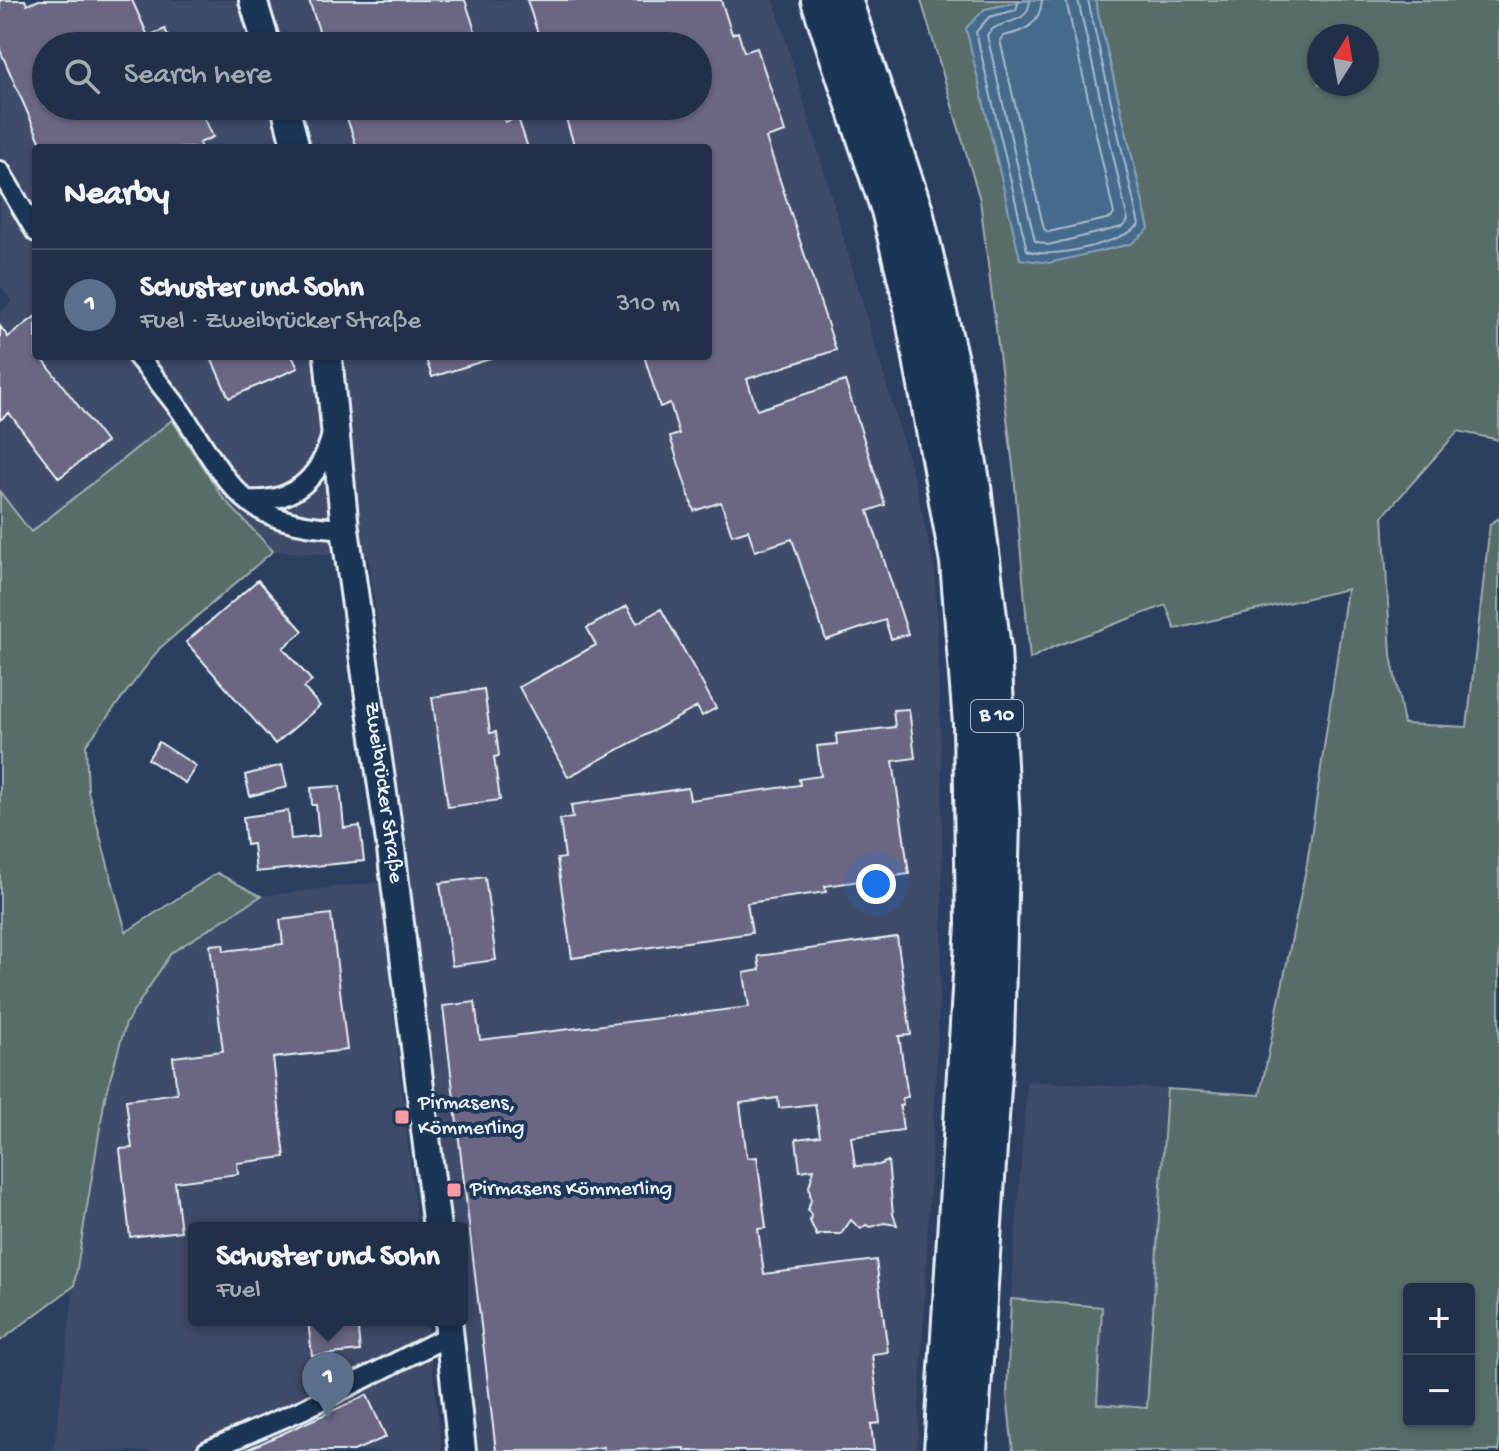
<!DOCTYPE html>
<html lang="en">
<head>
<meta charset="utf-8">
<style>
	body { margin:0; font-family:"Gochi Hand",sans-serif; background:#29374f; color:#f1f3f6 }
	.controls { position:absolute; right:24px; bottom:24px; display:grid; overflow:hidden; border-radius:8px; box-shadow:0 2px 6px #0004 }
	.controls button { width:72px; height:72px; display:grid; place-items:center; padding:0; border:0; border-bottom:2px solid #3e4a60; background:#212f48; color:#f1f3f6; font:40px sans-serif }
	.compass { position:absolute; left:1307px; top:24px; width:72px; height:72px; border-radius:50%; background:#212f48; box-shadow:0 2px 6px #0004; rotate:11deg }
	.you { position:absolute; left:876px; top:884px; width:28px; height:28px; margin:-20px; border:6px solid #fff; border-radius:50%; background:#1a73e8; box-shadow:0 0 0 12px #1a73e833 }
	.badge { display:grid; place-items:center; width:52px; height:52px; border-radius:50%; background:#ff9aa2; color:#fff; font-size:26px; font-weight:700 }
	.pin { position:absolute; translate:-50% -66px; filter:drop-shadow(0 2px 4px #0008) }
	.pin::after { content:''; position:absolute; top:42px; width:28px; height:24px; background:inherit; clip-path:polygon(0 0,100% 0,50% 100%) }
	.popup { position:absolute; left:188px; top:1222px; width:280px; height:104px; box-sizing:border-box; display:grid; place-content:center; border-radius:8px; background:#212f48; filter:drop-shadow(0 2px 6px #0005); font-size:26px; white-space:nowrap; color:#a2a9b4 }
	.popup b { font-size:30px; color:#f1f3f6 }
	.popup::after { content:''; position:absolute; left:50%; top:100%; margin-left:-16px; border:16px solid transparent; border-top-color:#212f48 }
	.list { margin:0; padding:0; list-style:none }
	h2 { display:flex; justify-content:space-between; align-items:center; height:104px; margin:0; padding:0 32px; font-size:34px }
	h2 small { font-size:26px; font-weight:400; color:#a2a9b4 }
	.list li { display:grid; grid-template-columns:52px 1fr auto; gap:24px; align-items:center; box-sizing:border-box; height:112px; padding:0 32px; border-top:2px solid #3e4a60 }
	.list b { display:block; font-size:30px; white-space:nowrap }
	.list p { margin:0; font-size:26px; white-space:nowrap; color:#a2a9b4 }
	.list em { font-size:26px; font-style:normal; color:#a2a9b4 }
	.icon { flex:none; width:44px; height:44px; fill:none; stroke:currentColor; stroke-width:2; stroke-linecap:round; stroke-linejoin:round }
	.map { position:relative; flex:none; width:1499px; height:1451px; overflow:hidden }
	.search { position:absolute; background:#212f48; box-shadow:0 2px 6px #0004; left:32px; top:32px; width:680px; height:88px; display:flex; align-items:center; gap:20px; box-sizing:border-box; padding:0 28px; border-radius:44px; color:#a2a9b4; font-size:30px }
	.panel { position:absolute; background:#212f48; box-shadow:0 2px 6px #0004; left:32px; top:144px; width:680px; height:216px; border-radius:8px }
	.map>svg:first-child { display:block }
	.built { fill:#3f4b6b; fill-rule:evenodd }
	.green { fill:#586c67; stroke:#a0aeb0; stroke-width:2; fill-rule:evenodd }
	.water { fill:#456b8c; stroke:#86a1b7; stroke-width:2 }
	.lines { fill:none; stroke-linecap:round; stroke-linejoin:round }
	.shore { stroke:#a7bbcd; stroke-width:2 }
	.building { fill:#6a6684; stroke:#e8f1f8; stroke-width:2 }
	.street-casing { stroke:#e8f1f8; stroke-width:24 }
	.secondary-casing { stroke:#e8f1f8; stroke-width:32 }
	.highway-casing { stroke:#e8f1f8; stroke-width:40 }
	.street { stroke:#1d3557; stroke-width:18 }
	.secondary { stroke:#1d3557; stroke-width:26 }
	.highway { stroke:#1d3557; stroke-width:34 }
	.poi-dot { fill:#ff9aa2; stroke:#1d3557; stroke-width:3 }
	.labels { text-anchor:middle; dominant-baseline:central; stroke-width:8; stroke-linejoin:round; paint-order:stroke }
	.shield { fill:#1d3557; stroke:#abb9c8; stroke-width:2 }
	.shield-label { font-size:20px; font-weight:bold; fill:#e8f1f8 }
	.street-label { font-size:22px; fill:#e8f1f8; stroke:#1d3557 }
	.poi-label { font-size:22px; fill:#e8f1f8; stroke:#1d3557; text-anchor:start }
</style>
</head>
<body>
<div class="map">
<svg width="1499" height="1451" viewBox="0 0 1499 1451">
	<rect width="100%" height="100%" fill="#2c3f60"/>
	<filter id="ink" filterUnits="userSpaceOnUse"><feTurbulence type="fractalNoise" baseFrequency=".0125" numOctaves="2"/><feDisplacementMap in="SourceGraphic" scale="16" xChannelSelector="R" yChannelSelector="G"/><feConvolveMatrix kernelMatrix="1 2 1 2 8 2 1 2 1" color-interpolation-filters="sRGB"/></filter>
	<g filter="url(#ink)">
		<!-- built -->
		<path class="built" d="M0,0H774L916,486L935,571L942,785V941L917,1451H478L462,1320V1228H451L369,557L273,551L223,498L172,421L31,532L0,492V312L12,302L0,285ZM46,46H698V106H46ZM36,148H708V356H36Z
			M379,882L417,1228H194V1320H427L442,1451H54L74,1286L105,1097L126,1023L171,953L261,896Z
			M1027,1081L1167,1089L1147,1408L1097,1405L1102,1307L1011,1299Z"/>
		<!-- green -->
		<path class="green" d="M921,0H1030L985,9L1149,229L1095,0H1499V440L1458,431L1383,516L1391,655L1404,724L1467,727L1490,524L1499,518V1451H1013L1007,1395L1011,1299L1102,1307L1097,1404L1147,1408L1167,1089L1260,1095L1307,864L1347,589L1175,629L1166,605L1053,647L1030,659L1014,474L980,200ZM1319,36H1367V84H1319ZM1409,1289H1469V1421H1409Z
			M172,420L223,498L273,551L160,648L86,745L88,791L126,932L217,873L261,896L171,953L126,1023L105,1097L74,1286L0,1341V492L31,532Z"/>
		<!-- water -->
		<path class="water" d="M1030,0H1095L1149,229L1131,244L1049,263L1020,259L966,28L985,9Z"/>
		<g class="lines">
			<!-- shore -->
			<path class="shore" d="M1019,0L1016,10L989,17L976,32L1027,250C1047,261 1124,242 1139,225L1088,0
				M1030,0C1028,28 999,17 987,35L1035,241L1048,245L1122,227L1128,221L1078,0
				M1042,0C1040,25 1024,32 1003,36L1000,40L1044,229L1048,232L1111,218L1114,214L1066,0"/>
		</g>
		<!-- building -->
		<path class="building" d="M0,0H25L27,5L39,0H132L148,36L165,29L173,46H46V106H199L213,137L199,143L201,148H43L0,50Z
			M309,0H465L480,46H324Z
			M527,0H721L732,34L738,32L744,52L757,48L785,132L766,138L836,350L747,379L757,410L845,381L885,505L868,511L908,634L891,639L885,620L826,640L792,539L755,551L748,530L732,535L721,502L694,511L670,437L679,434L670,403L660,407L644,356H708V148H575L562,106H698V46H542Z
			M343,106H500L505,122L518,118L528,148H357Z
			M36,316V356H40L106,442L59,478L9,413L0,420V326L8,337Z
			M210,356H292L298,368L229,398Z
			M425,356H490V359L432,377Z
			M258,580L303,631L283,648L312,681L304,688L320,706L275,744L186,642Z
			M627,606L637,623L661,609L716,708L702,716L697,707L568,777L519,687L596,645L587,628Z
			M484,689L490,733L496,732L499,756L494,757L500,800L448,807L432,697Z
			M909,709L915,758L893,761L909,874L825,886L826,892L747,903L752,933L572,958L557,859L565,858L560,819L573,818L571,805L688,788L690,800L800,785L799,779L821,776L817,746L837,744L836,734L895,727L893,710Z
			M159,742L196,766L185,783L148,759Z
			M282,765L287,787L250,796L245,775Z
			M340,786L344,828L360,826L364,861L256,872L253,844L246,845L243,817L288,811L291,839L319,836L316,805H312L311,788Z
			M485,877L496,960L452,966L440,883Z
			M331,914L347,1050L273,1058L285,1157L237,1163L238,1174L175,1182L181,1231L130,1237L120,1149L132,1148L126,1100L177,1093L173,1057L223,1051L210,945L223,944L224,951L283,944L280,920Z
			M897,937L911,1035L899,1036L908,1097L902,1098L903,1105L900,1106L903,1130L851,1137L855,1166L879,1165L888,1161L893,1214L897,1225L884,1223L871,1227L866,1225L861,1229L851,1220L841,1234H822L817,1236L810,1221L811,1215L808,1210L811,1200L809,1187L814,1169L800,1171L796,1139L820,1136L815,1104L779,1108L778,1098L740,1103L747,1158L757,1157L766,1228L758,1229L764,1274L876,1260L888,1352L872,1354L880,1423L871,1424L874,1451H685V1448L604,1451V1447L571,1451H496L443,1006L475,1002L480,1040L749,1007L744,973L760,970L758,956Z
			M308,1320H357L360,1351L312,1356Z
			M367,1395L386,1437L354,1451H244Z"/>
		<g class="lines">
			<!-- street casing -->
			<g class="street-casing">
				<path id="street" d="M0,171L36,232
					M137,356C152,374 166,391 180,410C205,445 226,493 266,513C291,525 318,527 345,529
					M249,500C294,503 321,477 332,434
					M207,1451L304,1409L450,1335"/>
			</g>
			<!-- secondary casing -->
			<g class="secondary-casing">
				<g id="secondary">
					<path d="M253,0L267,46"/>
					<path d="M285,106L296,148"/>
					<path id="s1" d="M328,356L345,529L391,849L437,1228"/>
					<path d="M448,1320L462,1451"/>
				</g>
			</g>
			<!-- highway casing -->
			<g class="highway-casing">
				<path id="highway" d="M819,0L889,210L909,292L958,562L971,724L974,925L942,1451
					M844,0L915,211L953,373L973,487L993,649L1002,822L996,1042L969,1451"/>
			</g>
			<!-- street -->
			<use href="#street" class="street"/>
			<!-- secondary -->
			<use href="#secondary" class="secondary"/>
			<!-- highway -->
			<use href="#highway" class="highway"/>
		</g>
	</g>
	<!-- markers -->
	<g class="poi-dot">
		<rect x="394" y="1109" width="16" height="16" rx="4"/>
		<rect x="446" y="1182" width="16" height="16" rx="4"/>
	</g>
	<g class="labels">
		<!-- shield labels -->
		<rect class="shield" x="971" y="700" width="52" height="32" rx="6"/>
		<g class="shield-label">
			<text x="997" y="716">B 10</text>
		</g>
		<!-- street labels -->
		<g class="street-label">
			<text stroke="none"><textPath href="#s1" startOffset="440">Zweibrücker Straße</textPath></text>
		</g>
		<!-- poi labels -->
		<g class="poi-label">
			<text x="418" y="1104">Pirmasens,<tspan x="418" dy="25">Kömmerling</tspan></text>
			<text x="470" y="1190">Pirmasens Kömmerling</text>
		</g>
	</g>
</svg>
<div class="controls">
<button>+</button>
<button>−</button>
</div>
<svg class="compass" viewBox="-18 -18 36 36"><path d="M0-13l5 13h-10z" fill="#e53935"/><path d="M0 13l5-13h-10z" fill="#a2a9b4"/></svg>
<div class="you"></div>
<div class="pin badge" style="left:328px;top:1418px;background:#5c6f8a">1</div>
<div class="popup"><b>Schuster und Sohn</b>Fuel</div>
<div class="search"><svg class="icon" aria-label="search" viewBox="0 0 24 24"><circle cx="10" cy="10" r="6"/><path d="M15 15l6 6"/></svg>Search here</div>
<section class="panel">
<h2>Nearby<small></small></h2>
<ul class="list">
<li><span class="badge" style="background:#5c6f8a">1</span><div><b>Schuster und Sohn</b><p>Fuel · Zweibrücker Straße</p></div><em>310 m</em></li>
</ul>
</section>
</div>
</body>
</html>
